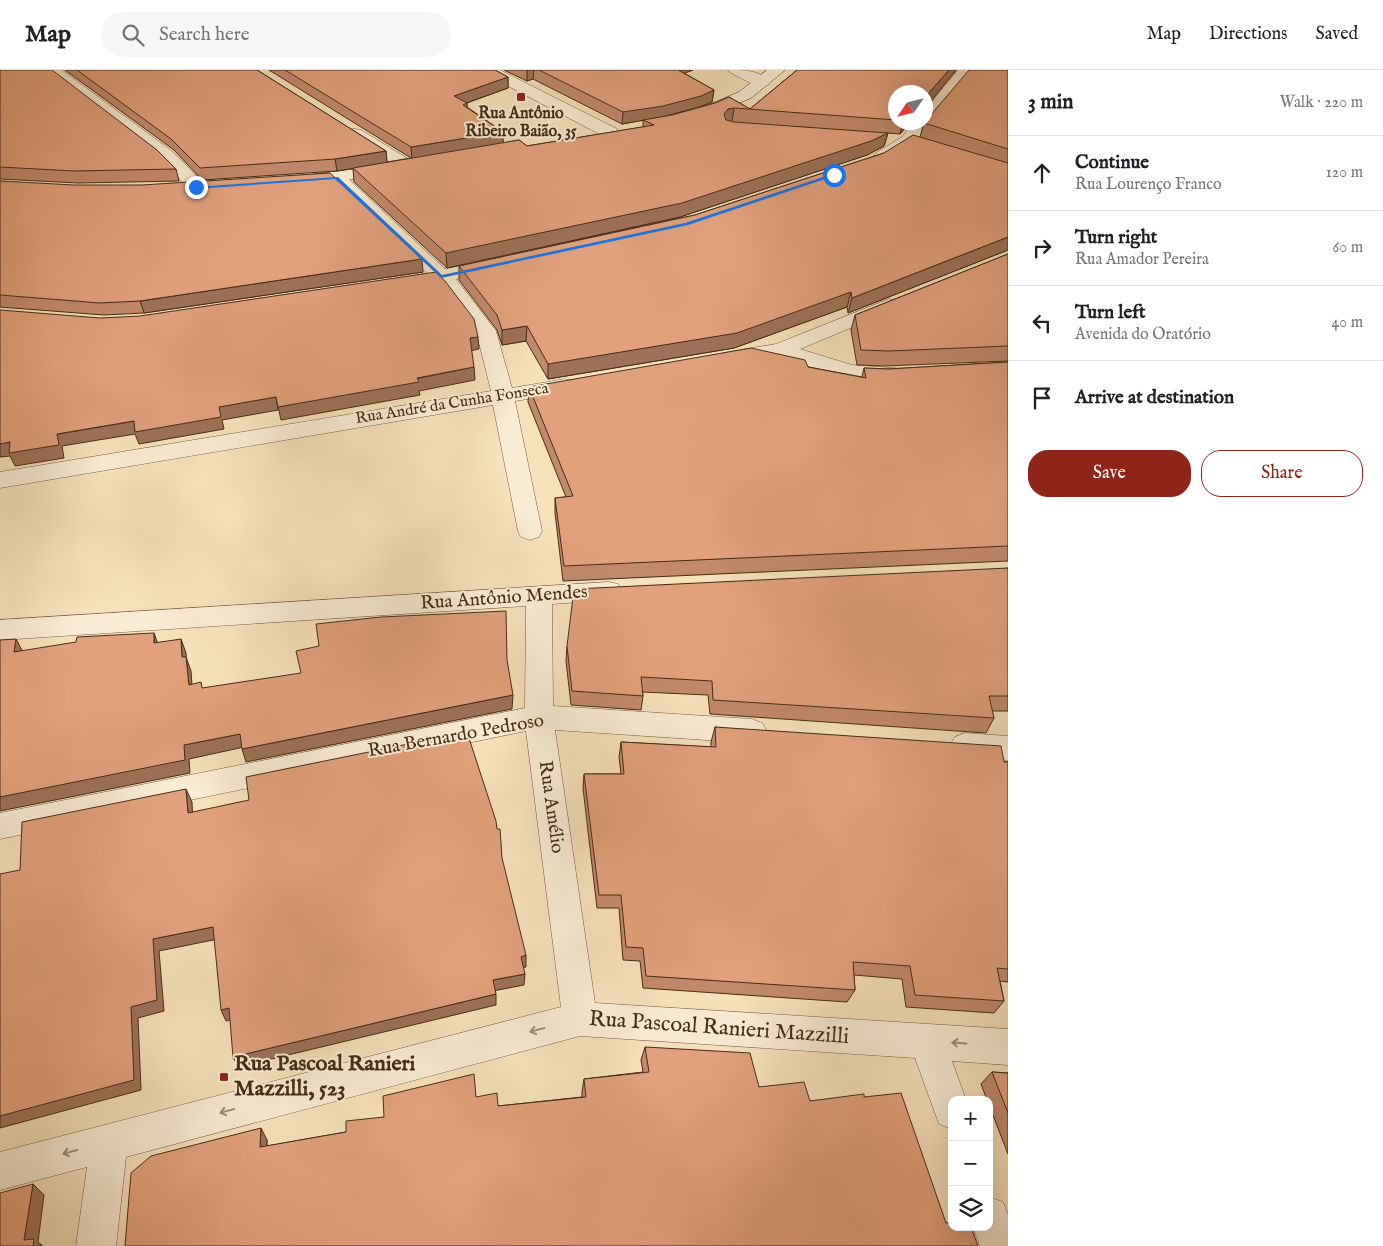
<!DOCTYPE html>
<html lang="en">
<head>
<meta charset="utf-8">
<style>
	body { margin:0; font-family:"IM FELL English",serif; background:#f6f6f6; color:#202124 }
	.controls { position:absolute; right:15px; bottom:15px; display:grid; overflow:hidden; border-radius:10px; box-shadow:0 5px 20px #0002 }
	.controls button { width:45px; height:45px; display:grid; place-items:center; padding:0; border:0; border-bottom:1px solid #e0e0e0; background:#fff; color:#202124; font:25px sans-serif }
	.compass { position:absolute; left:888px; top:15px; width:45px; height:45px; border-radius:50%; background:#fff; box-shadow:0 5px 20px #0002; rotate:235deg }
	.stop { position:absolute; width:15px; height:15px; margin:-11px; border:4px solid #1a73e8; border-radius:50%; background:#fff }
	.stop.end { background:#1a73e8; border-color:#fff; box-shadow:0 1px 5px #0008 }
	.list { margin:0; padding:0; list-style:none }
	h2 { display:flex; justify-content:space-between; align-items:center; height:65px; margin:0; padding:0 20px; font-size:21px }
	h2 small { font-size:16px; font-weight:400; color:#757577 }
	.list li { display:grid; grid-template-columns:32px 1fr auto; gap:15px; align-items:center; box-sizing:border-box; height:75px; padding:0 20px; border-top:1px solid #e0e0e0 }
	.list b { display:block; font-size:19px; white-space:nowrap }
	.list p { margin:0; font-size:16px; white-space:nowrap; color:#757577 }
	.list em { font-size:16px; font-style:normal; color:#757577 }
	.actions { display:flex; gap:10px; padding:15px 20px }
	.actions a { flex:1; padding:11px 0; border:1px solid #8f2418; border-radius:20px; text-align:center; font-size:18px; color:#8f2418 }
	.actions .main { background:#8f2418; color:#fff }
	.icon { flex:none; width:28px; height:28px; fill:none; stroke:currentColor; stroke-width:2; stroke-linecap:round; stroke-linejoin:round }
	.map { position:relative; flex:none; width:1008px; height:1176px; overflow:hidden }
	header { display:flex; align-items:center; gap:30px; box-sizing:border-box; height:70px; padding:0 25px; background:#fff; border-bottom:1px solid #e0e0e0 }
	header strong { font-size:24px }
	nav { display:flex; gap:28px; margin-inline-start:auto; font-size:18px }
	.search { width:350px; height:45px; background:#f6f6f6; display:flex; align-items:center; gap:12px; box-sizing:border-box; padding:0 18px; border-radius:28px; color:#757577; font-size:19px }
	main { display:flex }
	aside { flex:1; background:#fff }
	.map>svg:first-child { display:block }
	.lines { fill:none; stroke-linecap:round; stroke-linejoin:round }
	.minor-casing { stroke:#72593d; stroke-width:1 }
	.tertiary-casing { stroke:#72593d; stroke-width:1 }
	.secondary-casing { stroke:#452c13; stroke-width:1 }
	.minor { fill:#faecd3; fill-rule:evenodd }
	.tertiary { fill:#faecd3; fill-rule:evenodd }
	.secondary { fill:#faecd3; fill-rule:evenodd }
	.wall { fill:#c28a6c; stroke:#452c13 }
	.shaded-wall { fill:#9e7158; stroke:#452c13 }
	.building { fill:#e1a17d; stroke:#452c13 }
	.oneway { stroke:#a08c73 }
	.route { fill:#1a73e8 }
	.poi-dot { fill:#8f2418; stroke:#faecd3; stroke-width:2 }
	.labels { text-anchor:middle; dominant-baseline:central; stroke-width:4; stroke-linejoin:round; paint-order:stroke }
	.far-poi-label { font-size:16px; font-weight:bold; fill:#452c13; stroke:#faecd3 }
	.far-street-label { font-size:16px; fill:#452c13; stroke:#faecd3 }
	.street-label { font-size:19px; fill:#452c13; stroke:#faecd3 }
	.near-street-label { font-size:22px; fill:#452c13; stroke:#faecd3 }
	.near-poi-label { font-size:22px; font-weight:bold; fill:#452c13; stroke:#faecd3; text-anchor:start }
</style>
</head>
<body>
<header>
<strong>Map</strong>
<div class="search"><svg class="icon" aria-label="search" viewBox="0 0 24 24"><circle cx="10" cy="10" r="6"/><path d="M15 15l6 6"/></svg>Search here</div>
<nav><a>Map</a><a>Directions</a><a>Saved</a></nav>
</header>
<main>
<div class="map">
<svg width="1008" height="1176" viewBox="0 0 1008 1176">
	<rect width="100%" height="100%" fill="#f7e1bb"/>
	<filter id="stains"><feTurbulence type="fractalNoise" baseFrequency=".004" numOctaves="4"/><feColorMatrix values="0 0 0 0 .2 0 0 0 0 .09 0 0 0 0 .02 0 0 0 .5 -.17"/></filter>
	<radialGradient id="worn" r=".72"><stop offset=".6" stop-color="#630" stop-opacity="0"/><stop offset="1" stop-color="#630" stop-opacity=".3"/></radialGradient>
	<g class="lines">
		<!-- minor casing -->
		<g class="minor-casing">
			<path id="minor" d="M44,0H62L173,82L203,113L206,117L203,121L197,122L191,121L161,90Z
				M728,0C742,0 761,0 770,12L768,15C755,18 742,8 731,3Z
				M958,0H974L914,75L889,90L883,91L877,90L874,86L877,82L902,67L914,52H926V39Z
				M355,59L361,60L415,93L418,97L415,101L409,102L403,101L349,68L347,64L349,60Z
				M337,103L343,104L445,199L495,189L502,191L505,195L502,199L456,209L496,261L512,318L565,309L573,311L576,316L573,321L565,323L515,331L542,461L539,467L530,470L521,467L518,461L493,335L0,418V402L491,321L476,261L447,222L437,213L403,220L396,218L393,214L396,210L427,203L331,112L328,108L331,104Z
				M889,229L896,231L899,235L896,239L800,279L852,295L907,299L910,304L907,309L882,311L852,308L817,299L779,286L731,294L723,293L720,288L723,283L776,274Z
				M609,512L618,514L622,521L618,528L609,530L552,534L553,636L752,649L762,653L767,661L762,669L752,673L555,660L595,933L1008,959V995L952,991L966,1030H952V1059L939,1054L915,988L580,966L126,1087L116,1176H76L87,1097L0,1120V1082L561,937L526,661L0,769V743L525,638L526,536L0,570V550Z
				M965,663L1008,666V690L965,687L955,683L950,675L955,667Z
				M989,1127L1003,1132L1008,1145V1176H980L973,1157H989Z"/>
		</g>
		<!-- tertiary casing -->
		<g class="tertiary-casing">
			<path id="tertiary" d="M480,0H500L617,59L619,63L617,67H605L483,3Z"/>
		</g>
		<!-- secondary casing -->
		<g class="secondary-casing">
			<path id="secondary" d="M767,0H785L751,28L706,47H694L692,44L694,41L739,22Z
				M390,95L396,96L399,100L396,104L299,116L293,115L290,111L293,107L299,106Z"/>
		</g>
		<!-- minor -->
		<use href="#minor" class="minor"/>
		<!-- tertiary -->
		<use href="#tertiary" class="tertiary"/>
		<!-- secondary -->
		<use href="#secondary" class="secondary"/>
	</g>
	<!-- wall -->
	<path class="wall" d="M0,0L176,99L179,111L78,113L0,109Z
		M65,0H257L386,81L387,92L411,88L269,0H495L508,7V18L467,33V37L503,62V73L519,70L527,76L643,57V50L622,54L533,9L527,11L504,0H693L684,3L714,20L712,32L699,37L665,46L672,45L715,33L729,27L750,39L797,0H956L928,33L926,45V22H896V52H910L900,64L888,63L884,76L867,85L680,147L447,198L354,112L353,98L337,101L202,110L174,80Z
		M1008,0V180L848,243L847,237L734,278L548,309L526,271L502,275L497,260L459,210V196L695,145L884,83L920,67L924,53Z
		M0,111L423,202L144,243L104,245L0,237Z
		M1008,184V291L884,296L857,295L851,260L855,245Z
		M1008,292V491L563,511L555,443V428L566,427L528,332L529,317L808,297L862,307L864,298L889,299Z
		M1008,498V641H992L994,648L986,663L710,644L708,625L642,622L643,626L641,640L571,635L566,591L567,576Z
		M715,657L1008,692V912L1000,911L1004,931L994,943L906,937L902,909L854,905L855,920L847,932L643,918L640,891L623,890L619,838H597L583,718L584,704H621L619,687L621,672L711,677V672Z
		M645,977L759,1017L810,1031L864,1027L946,1153L952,1157L125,1176L267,1070V1076L346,1062L384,1047L476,1027L498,1036L582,1027V1022L584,1009L643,1002L641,990Z
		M992,1002L1008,1003V1084L989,1035V1030H987L981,1014Z"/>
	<!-- shaded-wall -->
	<path class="shaded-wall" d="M527,0H534L533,9L527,11Z
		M672,0H693L671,8Z
		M949,0H956L926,37L928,24Z
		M508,7V18L463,34L467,33V45L454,26Z
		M714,20L712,32L699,37L662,47L622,54L623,42Z
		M734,38L732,52L722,58L724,44L728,39Z
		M903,52H910L900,64Z
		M503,62V74L412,89L411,77Z
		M888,63L884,76L867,85L680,147L447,198L446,183Z
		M386,81L387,93L337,101L335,89Z
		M1008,167V180L848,243L852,228Z
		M422,189L423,202L144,243L140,231Z
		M851,222L847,237L734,278L548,309V294Z
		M527,256L526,271L502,275V260Z
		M478,267L479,279L470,281V268Z
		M474,297L475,310L419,321L420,325L281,350L278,337Z
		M276,327L278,340L222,350L224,359L139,374L135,364L62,376L64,388L15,396L10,386L0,387V374Z
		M154,563L159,577L154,573Z
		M16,569L23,582H14Z
		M181,569L186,583L187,601L182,587Z
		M186,587L191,601L193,629L189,615Z
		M513,625L512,639L246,692L242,679Z
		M240,664L244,677L189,689L190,703L0,741V727L184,675Z
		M186,719L192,732L193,756L188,743Z
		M213,857L218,869L159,881L164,941L138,948L141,1020L0,1058V1046L131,937L153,869Z
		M526,885V897L520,898L521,887Z
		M525,904L524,915L493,921V910Z
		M496,924V935L238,997L233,987Z
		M229,938L234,949L226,951L221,940Z
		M261,1058L267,1070L266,1089L260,1077Z
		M33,1114L44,1125L38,1172L43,1176H32L24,1170Z"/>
	<!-- building -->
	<path class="building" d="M0,0H52L157,80L176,99L74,101L0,97Z
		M77,0H257L386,81L335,89L200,98L171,69Z
		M285,0H495L508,7L454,26L467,33L463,35L503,62L411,77Z
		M539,0H678L714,20L701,26L663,36L623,42Z
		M797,0H949L928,24V36L926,37V22H896V50L734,38L728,39L724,44L726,50L734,52L888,63L871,71L682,133L446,183L353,98L519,70L527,76L654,55L643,50L672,45L715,33L729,27L750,39Z
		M969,0H1008V79L924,53Z
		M913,65L1008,93V167L852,228L851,222L737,263L548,294L527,256L502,260L497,245L459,196L695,145L884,83Z
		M330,103L422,189L140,231L100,233L0,225V111L74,115H142Z
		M1008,184V276L889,281L861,280L855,245Z
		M436,202L445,211L474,249L478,267L470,268L474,297L417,308L419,312L278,337L276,327L219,337L221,347L135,362L134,351L57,364L59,375L9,383L10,372L0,374V240L100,248L140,246Z
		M751,278L805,290L808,297L866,308L864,298L889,299L1008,292V476L564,496L555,428L573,426L529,317Z
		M1008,498V626H989L994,648L713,630L712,611L641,607L643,626L572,621L567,576L574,519Z
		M506,541L507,590L513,625L242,679L240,664L184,675L185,690L0,727V570L16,569L14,582L76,572L77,567L154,563V573L181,569L182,587H186L189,615L201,612L202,618L301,603L296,581L319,576L316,554L381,547Z
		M715,657L1001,676L1004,692H1008V899L997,898L1004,931L915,925L910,896L853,892L855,920L646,906L643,878L626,877L621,825H599L584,704H624L621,672L716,677Z
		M467,662L496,751L497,759H500L502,788L526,885L521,887L525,904L493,910L496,924L233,987L229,938L221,940L213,857L153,869L157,930L131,937L134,1010L0,1046V804L20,800L22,752L186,719L188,743L249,730L246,707Z
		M645,977L750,983L759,1017L804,1012L810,1031L864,1024V1027L901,1023L946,1153L952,1152V1157H971L978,1176H125L131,1103L151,1086L261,1058L260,1077L346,1062V1051L384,1047L383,1026L474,1004L476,1027L497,1023L498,1036L586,1027L584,1009L649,1002Z
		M992,1002L1008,1003V1043Z
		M33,1114L24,1170L34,1169L33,1176H0V1123Z"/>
	<!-- one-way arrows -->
	<defs><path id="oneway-shaft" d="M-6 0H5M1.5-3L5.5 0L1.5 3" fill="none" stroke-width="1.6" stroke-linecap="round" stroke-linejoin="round" transform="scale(1.25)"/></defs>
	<g class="oneway">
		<use href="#oneway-shaft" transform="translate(537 960) rotate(165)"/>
		<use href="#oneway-shaft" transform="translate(959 973) rotate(-176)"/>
		<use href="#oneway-shaft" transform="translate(227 1041) rotate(165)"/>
		<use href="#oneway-shaft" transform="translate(70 1082) rotate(165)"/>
	</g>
	<!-- route -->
	<path class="route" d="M832,104L837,105L688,155L441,208L335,109L196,119L194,117L338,107L442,205L685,153Z"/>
	<!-- markers -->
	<g class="poi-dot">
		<rect x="516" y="22" width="10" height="10" rx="2.5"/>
		<rect x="219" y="1002" width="10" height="10" rx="2.5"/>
	</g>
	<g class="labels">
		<!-- far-poi labels -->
		<g class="far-poi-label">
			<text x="521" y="44">Rua Antônio<tspan x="521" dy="18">Ribeiro Baião, 35</tspan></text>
		</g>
		<!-- far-street labels -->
		<g class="far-street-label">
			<text transform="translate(452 334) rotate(-9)">Rua André da Cunha Fonseca</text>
		</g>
		<!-- street labels -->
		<g class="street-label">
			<text transform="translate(504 528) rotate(-4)">Rua Antônio Mendes</text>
			<text transform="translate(456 666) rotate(-10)">Rua Bernardo Pedroso</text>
			<text transform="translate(551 737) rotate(82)">Rua Amélio</text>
		</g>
		<!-- near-street labels -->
		<g class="near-street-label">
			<text transform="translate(719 958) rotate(4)">Rua Pascoal Ranieri Mazzilli</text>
		</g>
		<!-- near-poi labels -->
		<g class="near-poi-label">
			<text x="234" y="994">Rua Pascoal Ranieri<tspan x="234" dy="25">Mazzilli, 523</tspan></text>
		</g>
	</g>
	<rect width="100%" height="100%" filter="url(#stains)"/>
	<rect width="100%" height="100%" fill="url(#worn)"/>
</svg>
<div class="controls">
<button>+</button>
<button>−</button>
<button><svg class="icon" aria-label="layers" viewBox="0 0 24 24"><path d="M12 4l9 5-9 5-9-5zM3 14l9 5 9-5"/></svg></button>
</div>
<svg class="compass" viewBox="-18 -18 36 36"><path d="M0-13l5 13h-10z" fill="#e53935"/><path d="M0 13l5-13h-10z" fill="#757577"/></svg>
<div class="stop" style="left:834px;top:105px"></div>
<div class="stop end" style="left:196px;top:117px"></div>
</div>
<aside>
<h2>3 min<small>Walk · 220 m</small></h2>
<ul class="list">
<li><svg class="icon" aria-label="ahead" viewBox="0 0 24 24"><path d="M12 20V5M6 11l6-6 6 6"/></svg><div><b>Continue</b><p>Rua Lourenço Franco</p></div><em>120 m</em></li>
<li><svg class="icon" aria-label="right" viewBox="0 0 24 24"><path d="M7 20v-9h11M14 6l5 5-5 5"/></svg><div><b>Turn right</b><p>Rua Amador Pereira</p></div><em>60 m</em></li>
<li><svg class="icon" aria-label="left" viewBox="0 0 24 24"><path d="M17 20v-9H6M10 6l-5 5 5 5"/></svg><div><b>Turn left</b><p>Avenida do Oratório</p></div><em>40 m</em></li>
<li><svg class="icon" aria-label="arrive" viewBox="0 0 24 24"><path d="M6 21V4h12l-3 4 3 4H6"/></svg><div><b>Arrive at destination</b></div></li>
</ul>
<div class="actions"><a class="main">Save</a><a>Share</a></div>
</aside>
</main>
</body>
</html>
